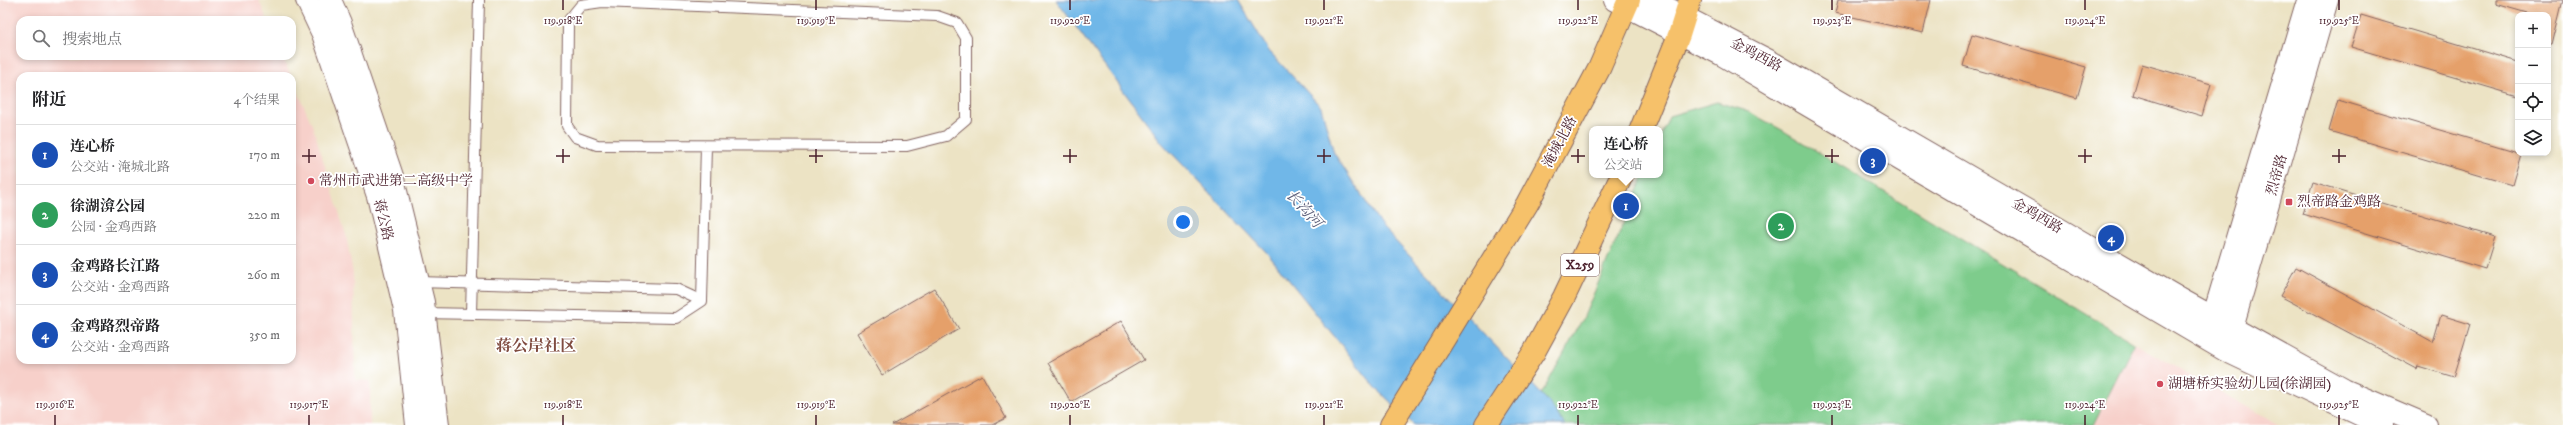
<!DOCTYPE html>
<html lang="zh">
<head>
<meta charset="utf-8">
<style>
	body { margin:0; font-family:"IM FELL DW Pica","Noto Serif SC",serif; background:#f2f2f2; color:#202124 }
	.controls { position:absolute; right:12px; top:12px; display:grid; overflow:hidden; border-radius:8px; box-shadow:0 2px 6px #0003 }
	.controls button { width:36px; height:36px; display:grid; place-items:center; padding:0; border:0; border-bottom:1px solid #e0e0e0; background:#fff; color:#202124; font:20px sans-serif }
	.you { position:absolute; left:1183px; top:222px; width:14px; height:14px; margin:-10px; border:3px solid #fff; border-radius:50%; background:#1a73e8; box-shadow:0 0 0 6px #1a73e833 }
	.badge { display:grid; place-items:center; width:26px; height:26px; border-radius:50%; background:#ea580c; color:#fff; font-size:13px; font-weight:700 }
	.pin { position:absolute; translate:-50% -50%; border:2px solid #fff; box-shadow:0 1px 4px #0006 }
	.popup { position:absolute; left:1589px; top:126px; width:74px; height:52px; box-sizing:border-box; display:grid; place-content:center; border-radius:8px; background:#fff; filter:drop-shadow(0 1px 3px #0005); font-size:13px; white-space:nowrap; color:#757577 }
	.popup b { font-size:15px; color:#202124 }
	.popup::after { content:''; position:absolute; left:50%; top:100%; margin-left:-8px; border:8px solid transparent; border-top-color:#fff }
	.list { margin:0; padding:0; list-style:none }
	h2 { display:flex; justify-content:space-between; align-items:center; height:52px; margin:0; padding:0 16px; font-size:17px }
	h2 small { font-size:13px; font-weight:400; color:#757577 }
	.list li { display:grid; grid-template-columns:26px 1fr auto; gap:12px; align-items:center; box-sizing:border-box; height:60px; padding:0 16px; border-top:1px solid #e0e0e0 }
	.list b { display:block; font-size:15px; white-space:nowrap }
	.list p { margin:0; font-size:13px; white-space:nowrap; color:#757577 }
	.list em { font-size:13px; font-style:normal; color:#757577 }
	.icon { flex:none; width:22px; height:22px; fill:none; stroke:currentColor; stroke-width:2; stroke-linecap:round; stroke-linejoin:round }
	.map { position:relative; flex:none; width:2563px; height:425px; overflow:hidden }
	.search { position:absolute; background:#fff; box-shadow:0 2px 6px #0003; left:16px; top:16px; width:280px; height:44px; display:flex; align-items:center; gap:10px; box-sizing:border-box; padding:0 14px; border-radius:12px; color:#757577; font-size:15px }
	.panel { position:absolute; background:#fff; box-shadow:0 2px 6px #0003; left:16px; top:72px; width:280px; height:292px; border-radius:12px }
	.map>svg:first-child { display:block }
	.built { fill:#f7d0ca }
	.green { fill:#7ecc8c; stroke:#64765c }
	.water { fill:#70b7e8; stroke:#5d6b8a }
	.building { fill:#e5a06b }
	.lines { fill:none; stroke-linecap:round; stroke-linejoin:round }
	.service-casing { stroke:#836461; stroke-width:12 }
	.tertiary-casing { stroke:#836461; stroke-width:24 }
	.primary-casing { stroke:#836461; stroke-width:24 }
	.service { stroke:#fff; stroke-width:10 }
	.tertiary { stroke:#fff; stroke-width:22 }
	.primary { stroke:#f6c16b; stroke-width:22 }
	.ticks { fill:none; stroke:#4a1f2b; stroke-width:1.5 }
	.poi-dot { fill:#d1495b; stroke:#fff; stroke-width:1.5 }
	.labels { text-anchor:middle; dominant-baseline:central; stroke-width:3.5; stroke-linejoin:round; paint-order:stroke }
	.shield { fill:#fff; stroke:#80626b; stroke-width:1 }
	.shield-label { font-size:13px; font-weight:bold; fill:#4a1f2b }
	.street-label { font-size:14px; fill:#4a1f2b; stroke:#fff }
	.poi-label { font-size:14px; fill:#4a1f2b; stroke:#fff; text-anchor:start }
	.water-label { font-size:15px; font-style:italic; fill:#595c77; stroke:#fff }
	.quarter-label { font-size:16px; font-weight:bold; fill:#804c41; stroke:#fff }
	.ticks-label { font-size:10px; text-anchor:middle; fill:#4a1f2b; stroke:#fff; stroke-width:3.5; stroke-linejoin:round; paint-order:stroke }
</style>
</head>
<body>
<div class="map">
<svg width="2563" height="425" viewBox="0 0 2563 425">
	<rect width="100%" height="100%" fill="#fff"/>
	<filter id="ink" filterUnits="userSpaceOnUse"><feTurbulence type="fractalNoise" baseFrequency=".025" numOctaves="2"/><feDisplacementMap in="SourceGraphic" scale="8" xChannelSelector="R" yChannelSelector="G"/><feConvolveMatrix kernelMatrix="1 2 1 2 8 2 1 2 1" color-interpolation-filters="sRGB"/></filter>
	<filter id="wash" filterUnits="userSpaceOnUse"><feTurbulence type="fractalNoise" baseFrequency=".012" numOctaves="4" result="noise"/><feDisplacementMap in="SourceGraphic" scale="16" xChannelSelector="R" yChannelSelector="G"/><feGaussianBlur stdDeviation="0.9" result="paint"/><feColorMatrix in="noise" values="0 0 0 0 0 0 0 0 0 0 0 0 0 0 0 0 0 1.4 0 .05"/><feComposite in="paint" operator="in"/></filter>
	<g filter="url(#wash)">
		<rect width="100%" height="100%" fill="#ece3c4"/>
		<!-- built -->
		<path class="built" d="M0,0H259L267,20H20V56H282L291,76H20V360H292V78L313,127L346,235L353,274L355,380L370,381V425H0Z
			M2134,343L2279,425H2093Z"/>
		<!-- green -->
		<path class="green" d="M1717,102L1747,111L1782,130L2134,343L2093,425H1524L1582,321L1644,175H1660V138L1669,116Z"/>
		<!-- water -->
		<path class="water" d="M1056,0H1238L1269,51L1321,107L1334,153L1383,228L1547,400L1565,425H1414L1376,388L1267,253L1162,143Z"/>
		<g id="blocks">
			<!-- building -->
			<path class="building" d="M1838,0H1931L1923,33L1835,13Z
				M2496,0H2563L2552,45H2548V15H2534L2496,4Z
				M2361,15L2518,62V96L2351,47Z
				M1972,34L2086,67L2077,98L1963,66Z
				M2142,64L2211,84L2202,116L2133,95Z
				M2338,100L2521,154L2512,185L2329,131Z
				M2313,182L2495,237L2485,269L2303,214Z
				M2296,267L2433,342L2441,315L2470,324L2454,377L2418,366L2417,369L2280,296Z
				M934,288L959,329L882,375L857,333Z
				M1121,321L1144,360L1071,402L1048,363Z
				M982,375L1006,418L992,425H892Z"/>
		</g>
	</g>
	<g filter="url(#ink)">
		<use href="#blocks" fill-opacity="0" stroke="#836461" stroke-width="1"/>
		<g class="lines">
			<!-- service casing -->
			<g class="service-casing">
				<path id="service" d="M602,2L937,16L957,23L966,38V119L946,136L907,146L597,145L575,137L567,126L568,21L581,5Z
					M418,282L676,289L702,301L676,318L424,313L402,299Z
					M702,301L706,146
					M471,314L479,0"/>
			</g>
			<!-- tertiary casing -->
			<g class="tertiary-casing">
				<path id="tertiary" d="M307,0L323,34L378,196L405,310L417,425
					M330,0L340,23L393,179L423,302L438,425
					M1615,0L1721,54L2225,350L2382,425
					M1651,0L1769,61L2183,301L2344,390L2426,425
					M2209,332L2308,0
					M2228,341L2327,0"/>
			</g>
			<!-- primary casing -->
			<g class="primary-casing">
				<path id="primary" d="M1641,129L1679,35L1690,0
					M1391,425L1527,204L1599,69L1629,0
					M1486,425L1534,352L1564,297L1622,175"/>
			</g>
			<!-- service -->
			<use href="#service" class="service"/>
			<!-- tertiary -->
			<use href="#tertiary" class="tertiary"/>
			<!-- primary -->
			<use href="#primary" class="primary"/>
		</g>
	</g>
	<!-- ticks -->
	<path class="ticks" d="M563,0V10M816,0V10M1070,0V10M1324,0V10M1578,0V10M1832,0V10M2085,0V10M2339,0V10M309,149V163M563,149V163M816,149V163M1070,149V163M1324,149V163M1578,149V163M1832,149V163M2085,149V163M2339,149V163M302,156H316M556,156H570M809,156H823M1063,156H1077M1317,156H1331M1571,156H1585M1825,156H1839M2078,156H2092M2332,156H2346M55,415V425M309,415V425M563,415V425M816,415V425M1070,415V425M1324,415V425M1578,415V425M1832,415V425M2085,415V425M2339,415V425"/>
	<!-- markers -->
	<g class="poi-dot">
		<circle cx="311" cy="181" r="4"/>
		<rect x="2285" y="198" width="8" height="8" rx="2"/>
		<circle cx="2160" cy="384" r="4"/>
	</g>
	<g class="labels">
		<!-- shield labels -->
		<rect class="shield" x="1561" y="254" width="38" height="22" rx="3"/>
		<g class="shield-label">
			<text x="1580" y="265">X259</text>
		</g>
		<!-- street labels -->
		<g class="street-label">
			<text transform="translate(1756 55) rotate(28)">金鸡西路</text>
			<text transform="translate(1560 142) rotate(-62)">淹城北路</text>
			<text transform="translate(2277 175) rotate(-74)">烈帝路</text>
			<text transform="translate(2037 216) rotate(30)">金鸡西路</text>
			<text transform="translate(383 220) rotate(76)">蒋公路</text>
		</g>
		<!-- poi labels -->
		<g class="poi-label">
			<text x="319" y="181">常州市武进第二高级中学</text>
			<text x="2297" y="202">烈帝路金鸡路</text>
			<text x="2168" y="384">湖塘桥实验幼儿园(徐湖园)</text>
		</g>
		<!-- water labels -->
		<g class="water-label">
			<text transform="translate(1304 209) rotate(48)">长沟河</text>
		</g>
		<!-- quarter labels -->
		<g class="quarter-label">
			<text x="536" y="346">蒋公岸社区</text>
		</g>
	</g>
	<g class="ticks-label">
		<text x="563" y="24">119.918°E</text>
		<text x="816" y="24">119.919°E</text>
		<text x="1070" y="24">119.920°E</text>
		<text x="1324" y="24">119.921°E</text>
		<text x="1578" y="24">119.922°E</text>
		<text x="1832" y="24">119.923°E</text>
		<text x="2085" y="24">119.924°E</text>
		<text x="2339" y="24">119.925°E</text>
		<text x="55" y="408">119.916°E</text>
		<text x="309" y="408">119.917°E</text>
		<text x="563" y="408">119.918°E</text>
		<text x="816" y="408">119.919°E</text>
		<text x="1070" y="408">119.920°E</text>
		<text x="1324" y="408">119.921°E</text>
		<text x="1578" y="408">119.922°E</text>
		<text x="1832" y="408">119.923°E</text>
		<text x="2085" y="408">119.924°E</text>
		<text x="2339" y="408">119.925°E</text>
	</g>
</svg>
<div class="controls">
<button>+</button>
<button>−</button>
<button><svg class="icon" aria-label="locate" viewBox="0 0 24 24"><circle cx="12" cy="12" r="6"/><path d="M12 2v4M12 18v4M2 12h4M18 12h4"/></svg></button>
<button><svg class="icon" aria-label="layers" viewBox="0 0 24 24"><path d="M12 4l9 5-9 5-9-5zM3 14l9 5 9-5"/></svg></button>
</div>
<div class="you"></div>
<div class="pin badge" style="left:1626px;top:206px;background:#1a4fb4">1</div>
<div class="popup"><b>连心桥</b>公交站</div>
<div class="pin badge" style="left:1781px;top:226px;background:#2e9e5b">2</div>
<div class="pin badge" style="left:1873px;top:161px;background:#1a4fb4">3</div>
<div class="pin badge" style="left:2111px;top:238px;background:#1a4fb4">4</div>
<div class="search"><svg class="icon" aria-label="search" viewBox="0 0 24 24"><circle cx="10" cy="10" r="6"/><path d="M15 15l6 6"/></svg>搜索地点</div>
<section class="panel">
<h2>附近<small>4个结果</small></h2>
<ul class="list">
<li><span class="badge" style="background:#1a4fb4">1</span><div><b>连心桥</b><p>公交站 · 淹城北路</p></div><em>170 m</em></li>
<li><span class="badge" style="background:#2e9e5b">2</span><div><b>徐湖渰公园</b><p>公园 · 金鸡西路</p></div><em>220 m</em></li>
<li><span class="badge" style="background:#1a4fb4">3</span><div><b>金鸡路长江路</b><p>公交站 · 金鸡西路</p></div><em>260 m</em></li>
<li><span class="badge" style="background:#1a4fb4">4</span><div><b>金鸡路烈帝路</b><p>公交站 · 金鸡西路</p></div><em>350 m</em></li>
</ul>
</section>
</div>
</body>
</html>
